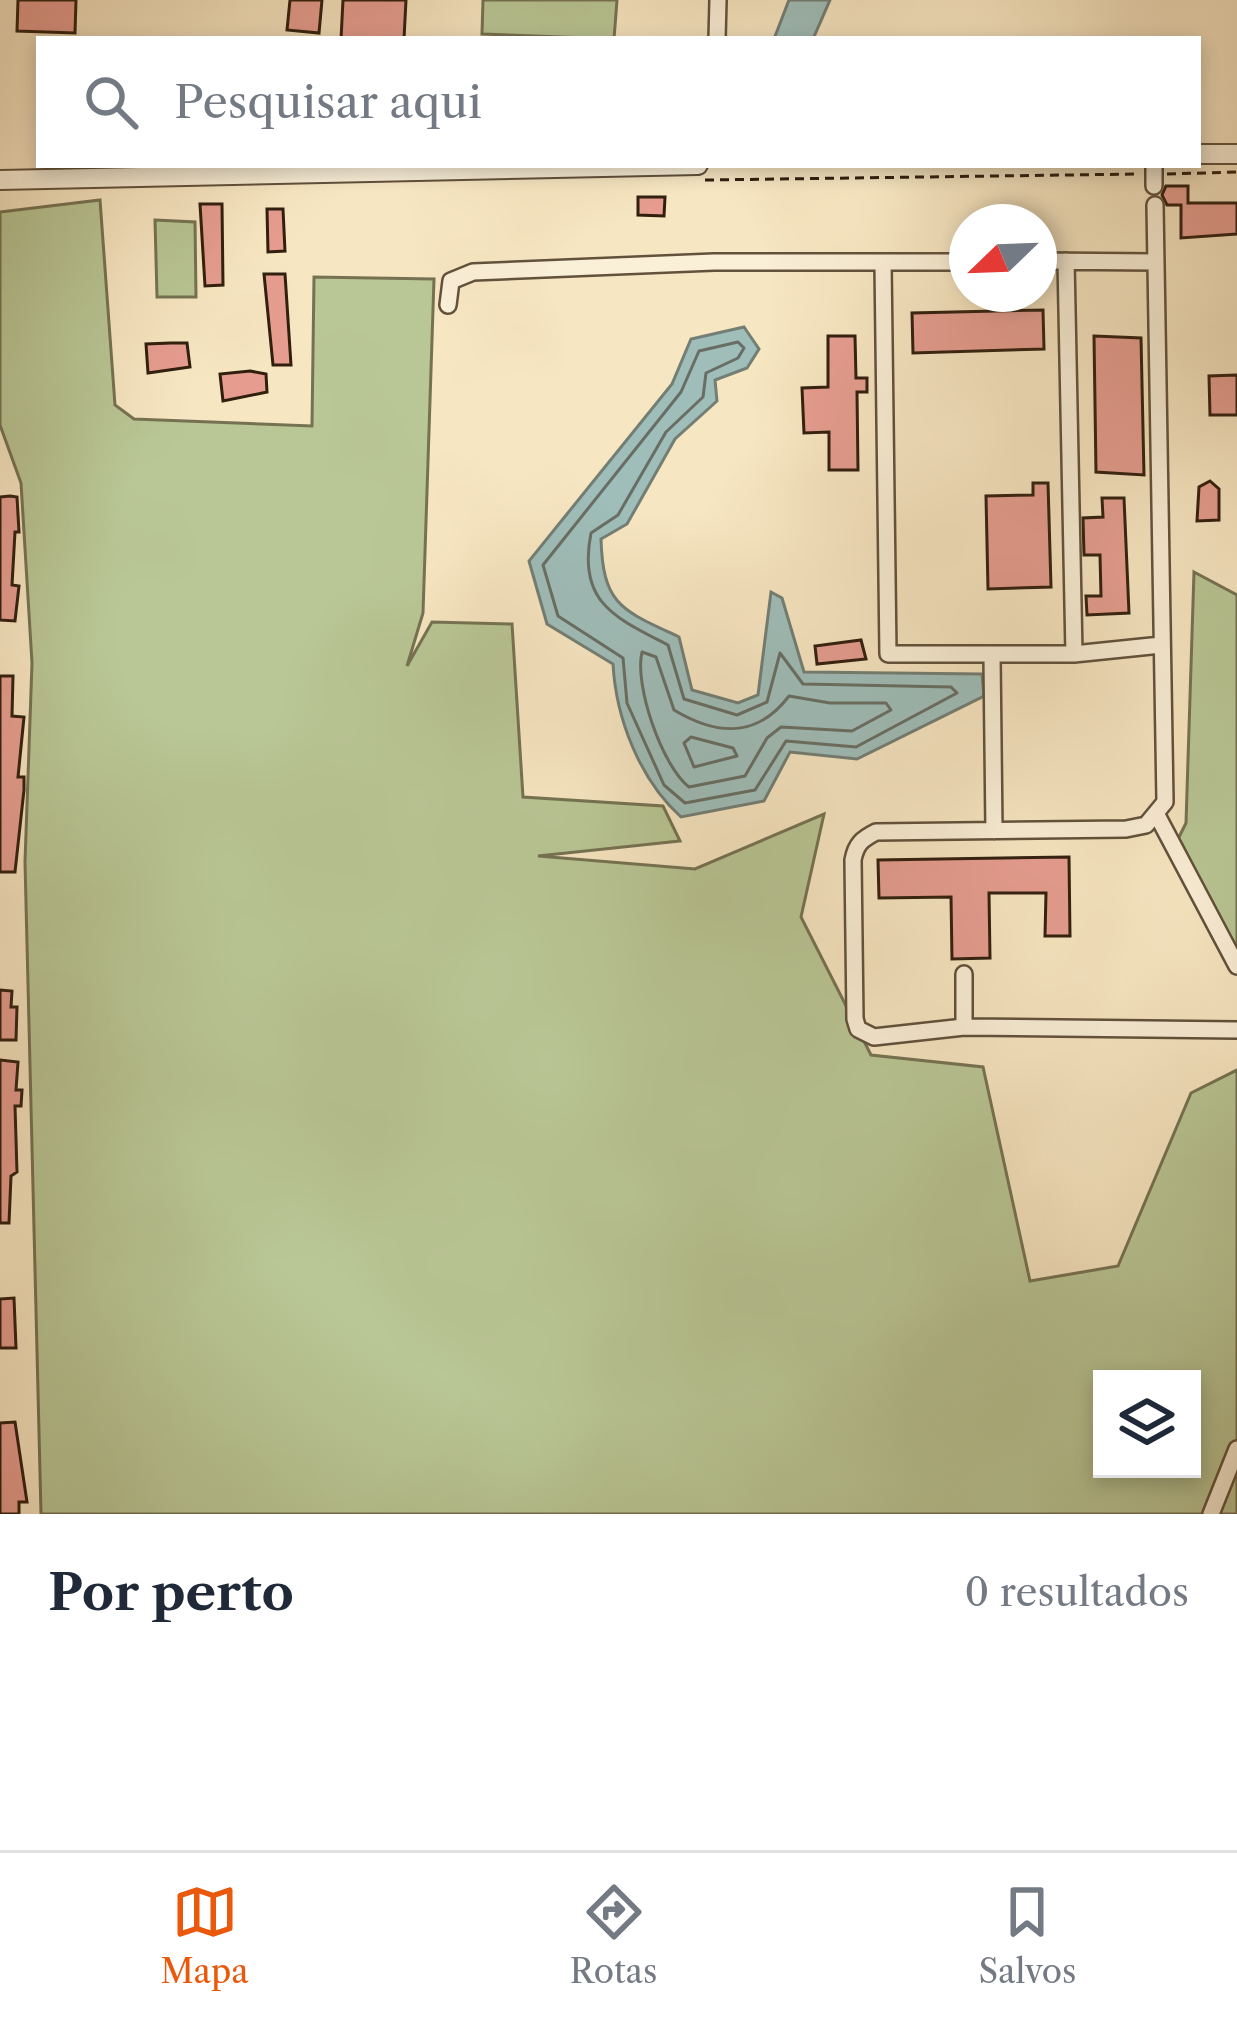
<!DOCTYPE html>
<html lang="pt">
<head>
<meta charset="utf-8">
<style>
	body { margin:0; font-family:"Libre Caslon Text",serif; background:#f2f2f3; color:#1f2937 }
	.controls { position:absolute; right:36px; bottom:36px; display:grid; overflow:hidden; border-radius:0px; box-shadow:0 6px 18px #0003 }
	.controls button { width:108px; height:108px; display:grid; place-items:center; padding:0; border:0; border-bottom:3px solid #e0e1e3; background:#fff; color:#1f2937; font:60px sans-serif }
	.compass { position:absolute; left:949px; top:204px; width:108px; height:108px; border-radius:50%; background:#fff; box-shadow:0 6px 18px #0003; rotate:247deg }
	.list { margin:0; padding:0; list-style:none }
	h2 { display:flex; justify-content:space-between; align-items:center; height:156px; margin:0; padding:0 48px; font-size:51px }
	h2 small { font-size:39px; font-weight:400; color:#747a83 }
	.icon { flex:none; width:66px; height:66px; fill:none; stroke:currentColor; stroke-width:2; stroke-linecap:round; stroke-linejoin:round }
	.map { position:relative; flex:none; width:1237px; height:1514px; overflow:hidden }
	.search { position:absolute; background:#fff; box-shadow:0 6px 18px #0003; left:36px; right:36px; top:36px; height:132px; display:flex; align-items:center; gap:30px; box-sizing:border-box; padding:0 42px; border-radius:0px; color:#747a83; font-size:45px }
	.sheet { height:336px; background:#fff }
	nav { display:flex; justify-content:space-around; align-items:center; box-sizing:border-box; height:168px; border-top:3px solid #e0e1e3; background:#fff; font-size:33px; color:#747a83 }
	nav a { display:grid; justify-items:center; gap:6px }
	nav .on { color:#ea580c }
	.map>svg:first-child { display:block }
	.green { fill:#b9c695; stroke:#757252; stroke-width:3; fill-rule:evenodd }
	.water { fill:#9fbeba; stroke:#737e75; stroke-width:3 }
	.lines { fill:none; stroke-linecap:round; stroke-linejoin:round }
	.shore { stroke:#686e64; stroke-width:3 }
	.building { fill:#e69d90; stroke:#311f0e; stroke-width:3 }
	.minor-casing { stroke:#62513b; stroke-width:20 }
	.tertiary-casing { stroke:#62513b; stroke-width:22 }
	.path { stroke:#311f0e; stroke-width:3; stroke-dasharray:9 6; stroke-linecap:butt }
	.minor { stroke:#faefd7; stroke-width:15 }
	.tertiary { stroke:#faefd7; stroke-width:18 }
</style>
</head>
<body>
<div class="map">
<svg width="1237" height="1514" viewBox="0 0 1237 1514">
	<rect width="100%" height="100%" fill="#f7e6c2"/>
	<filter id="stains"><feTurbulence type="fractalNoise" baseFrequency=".00167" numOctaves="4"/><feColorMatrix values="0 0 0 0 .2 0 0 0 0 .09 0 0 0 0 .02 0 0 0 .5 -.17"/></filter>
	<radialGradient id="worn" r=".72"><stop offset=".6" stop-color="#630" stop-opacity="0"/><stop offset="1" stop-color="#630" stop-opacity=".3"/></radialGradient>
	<!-- green -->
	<path class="green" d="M483,0H617L614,39L482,34Z
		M100,200L115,405L134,419L312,426L314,277L434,279L423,613L407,666L432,622L512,624L523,797L663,806L680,841L538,856L695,869L824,814L801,917L871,1055L983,1067L1030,1281L1118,1266L1191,1093L1237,1070V1514H41L25,862L32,663L21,483L0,425V212ZM1102,1379H1192V1469H1102Z
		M155,220L195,222L196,297H157Z
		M1194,572L1237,595V948L1176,843L1186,823Z"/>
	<!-- water -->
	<path class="water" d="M789,0H830L813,39H774Z
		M744,327L759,349L747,368L715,380L717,401L675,439L627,524L601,539C603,606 622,610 679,637L692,690L738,703L758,695L771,592L782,598L804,672L982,674L984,696L857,759L790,752L764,801L681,817C640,780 616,719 613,664L547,624L529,561L672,384L691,339Z"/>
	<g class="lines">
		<!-- shore -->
		<path class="shore" d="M738,342L744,348L738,358L706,373L703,397L666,432L618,515L591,533C577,603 616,618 668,645L684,699L737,715L767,702L780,653L803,684L951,687L957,693L856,747L786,741L755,790L685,803L664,785L627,703L623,658L558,616L543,565L681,392L699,351Z
			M642,652L656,657L674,710C719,737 758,737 789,696L830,703H886L891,710L852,731L781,727L767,738L745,776L689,787C662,766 634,685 642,652Z
			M691,737L733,748L737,756L694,767L684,743Z"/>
	</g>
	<!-- building -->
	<path class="building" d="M18,0H76L75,33L17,31Z
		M290,0H322L319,33L287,30Z
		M343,0H406L404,39H341Z
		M1166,186H1188V203H1237V234L1181,238V205H1167L1162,195Z
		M638,197H665L664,216L638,215Z
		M200,204H222L223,285L205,286Z
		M267,209H283L285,251L268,252Z
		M264,274H285L291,365H273Z
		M1043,310L1044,349L913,353L912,313Z
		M828,336H855L856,378H867V392H857L858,470H829V432L804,433L802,388L828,387Z
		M1094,336L1141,338L1144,475L1096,472Z
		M171,343H187L190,367L148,373L146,344Z
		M250,371L266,374L267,392L223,401L220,374Z
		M1237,375V415H1210L1209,376Z
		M1210,481L1219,489V520L1197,521L1199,487Z
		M1033,483H1048L1051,587L988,589L986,496L1033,495Z
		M10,496L17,497L19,532H15L12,585L19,586L15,621L0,620V497Z
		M1102,498H1124L1129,613L1087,615L1086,596H1101L1100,555H1084L1083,518L1103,517Z
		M861,640L866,659L817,664L815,646Z
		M0,676H13L12,716L24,717L18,777H24V790L15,872H0Z
		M1069,857L1070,936H1045L1046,893H989L990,958L952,959L951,897L879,898L878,860Z
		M0,990L12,991L11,1007H17L16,1040H0Z
		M0,1060L18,1062L16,1090H22L21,1106H15L17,1172L11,1176L9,1223H0Z
		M14,1298L16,1348H0V1299Z
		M15,1422L27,1502H19V1514H0V1423Z"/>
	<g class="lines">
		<!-- minor casing -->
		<g class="minor-casing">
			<path id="minor" d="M717,39L718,0
				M1154,165V186
				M1155,205L1165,802L1146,825L1126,829L876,832C862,839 856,844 853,860L855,1019L858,1029L874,1037L964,1027L1237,1030
				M1039,261L1155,262
				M1066,261L1074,654
				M883,263L888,654H1074L1161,645
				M448,305L451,281L473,272L714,262H967
				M992,656L994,831
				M1158,817L1237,966
				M964,1027V974
				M1211,1514L1237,1449"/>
		</g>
		<!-- tertiary casing -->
		<g class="tertiary-casing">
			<path id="tertiary" d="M1198,154H1237
				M0,180L698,165"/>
		</g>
		<!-- path -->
		<path class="path" d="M1167,174L1237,172
			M705,180L1139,174"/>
		<!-- minor -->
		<use href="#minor" class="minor"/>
		<!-- tertiary -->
		<use href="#tertiary" class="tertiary"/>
	</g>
	<rect width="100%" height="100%" filter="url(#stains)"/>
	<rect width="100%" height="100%" fill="url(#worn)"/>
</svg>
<div class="controls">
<button><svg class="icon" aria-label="layers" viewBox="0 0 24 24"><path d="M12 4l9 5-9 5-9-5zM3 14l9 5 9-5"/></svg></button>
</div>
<svg class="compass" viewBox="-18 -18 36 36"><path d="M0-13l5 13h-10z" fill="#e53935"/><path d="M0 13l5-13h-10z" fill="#747a83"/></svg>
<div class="search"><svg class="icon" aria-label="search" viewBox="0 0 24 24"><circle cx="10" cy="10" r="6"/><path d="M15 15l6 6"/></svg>Pesquisar aqui</div>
</div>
<section class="sheet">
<h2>Por perto<small>0 resultados</small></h2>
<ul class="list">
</ul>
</section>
<nav>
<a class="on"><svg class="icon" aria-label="map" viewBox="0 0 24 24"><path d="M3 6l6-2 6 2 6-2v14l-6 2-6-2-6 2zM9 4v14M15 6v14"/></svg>Mapa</a>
<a><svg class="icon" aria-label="directions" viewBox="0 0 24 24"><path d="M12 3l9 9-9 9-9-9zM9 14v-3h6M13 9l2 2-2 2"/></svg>Rotas</a>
<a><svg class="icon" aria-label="saved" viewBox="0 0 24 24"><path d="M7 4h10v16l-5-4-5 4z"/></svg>Salvos</a>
</nav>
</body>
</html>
